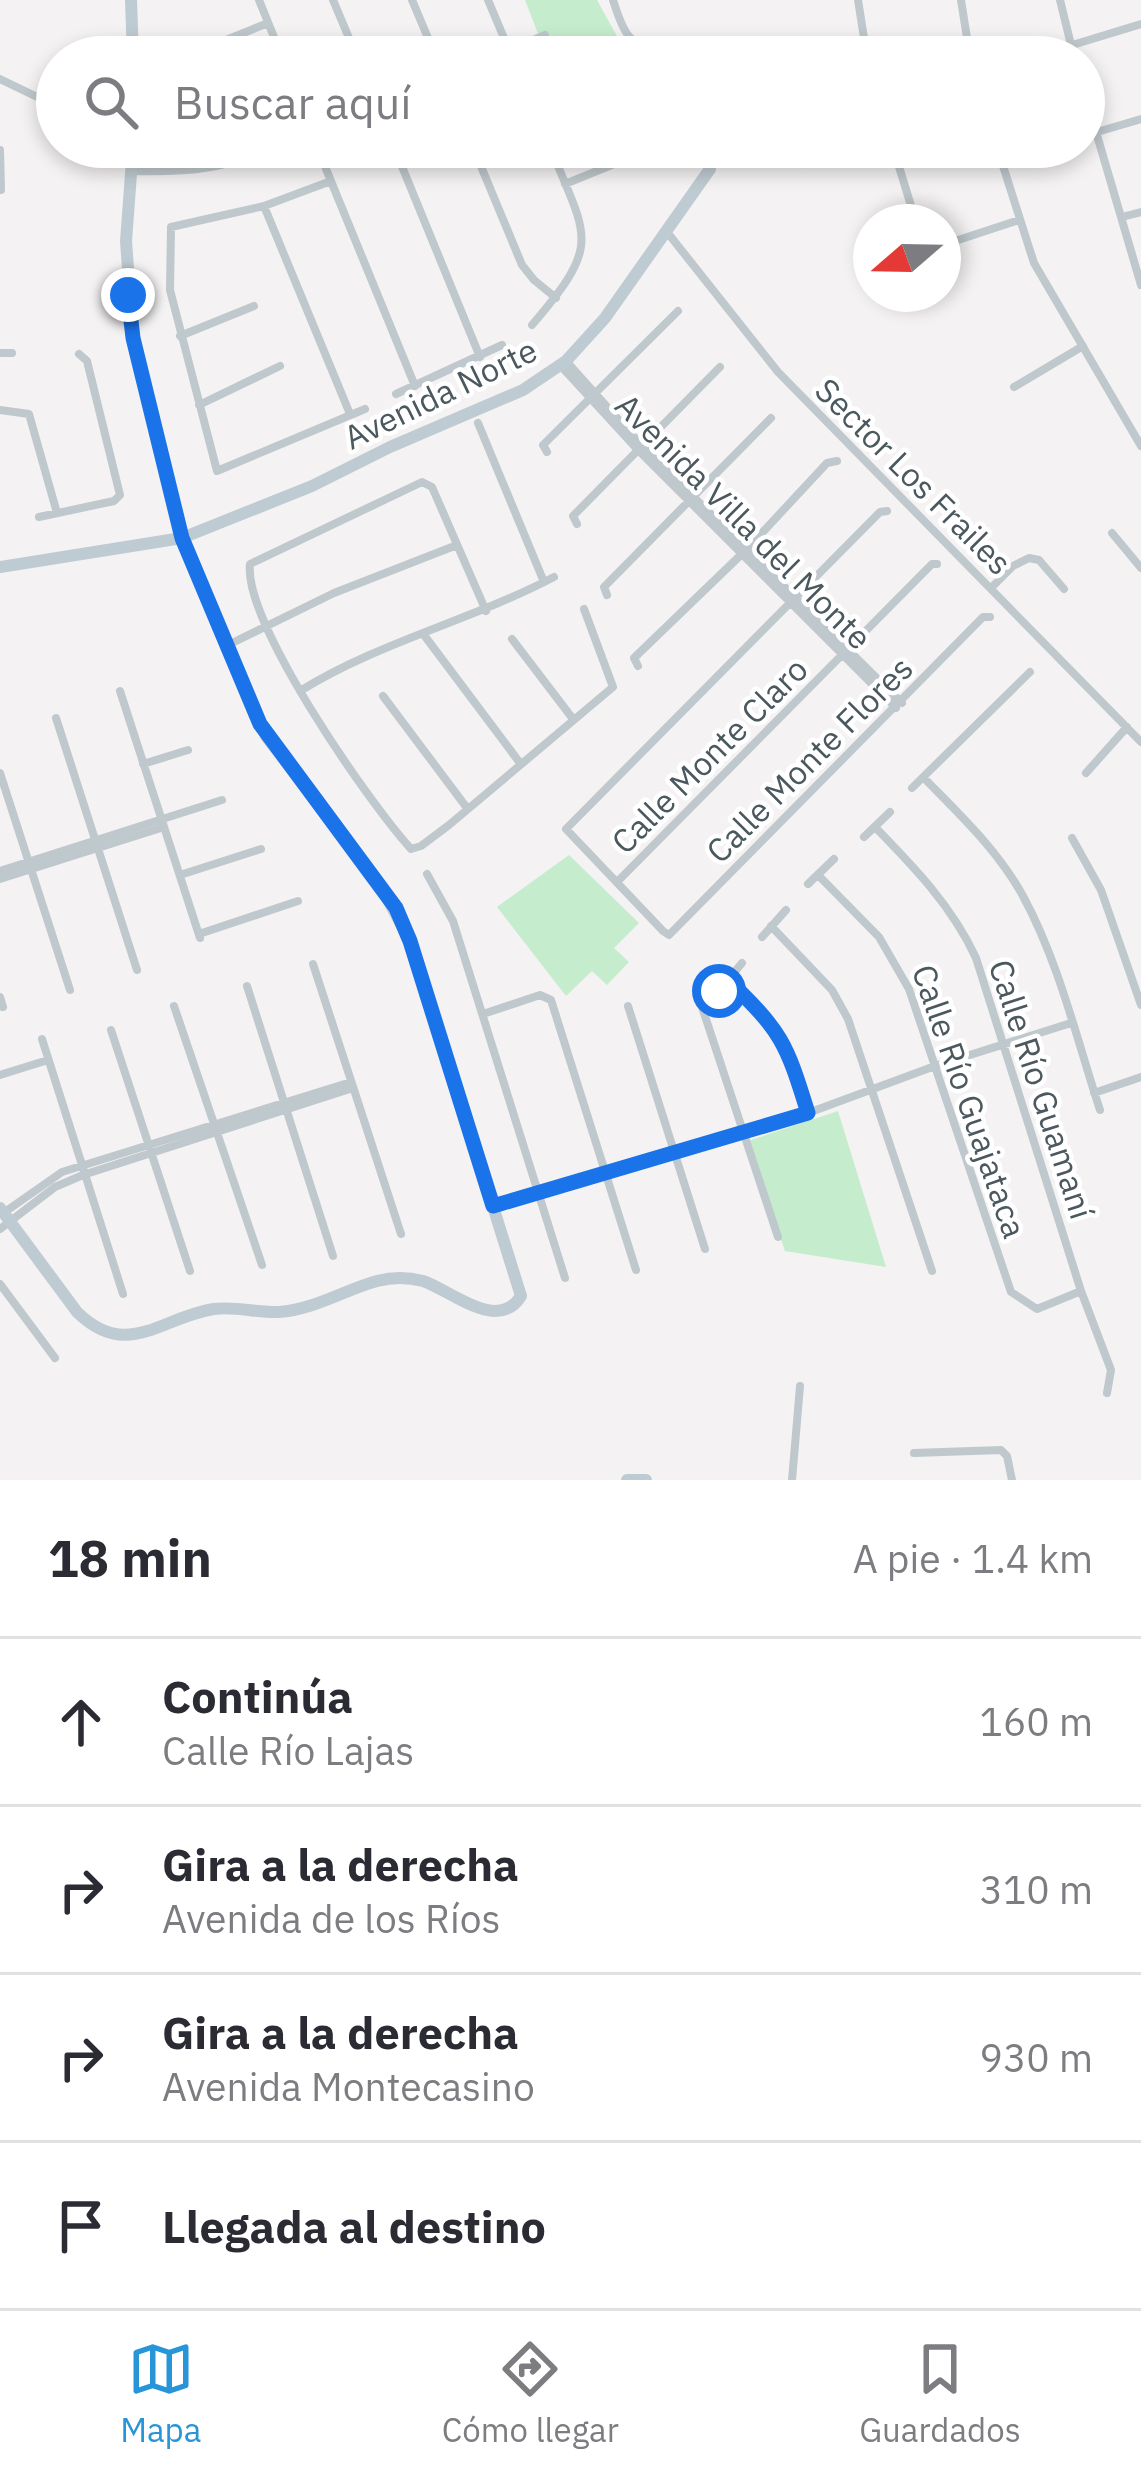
<!DOCTYPE html>
<html lang="es">
<head>
<meta charset="utf-8">
<style>
	body { margin:0; font-family:"IBM Plex Sans",sans-serif; background:#f7f7f7; color:#2b2b33 }
	.compass { position:absolute; left:853px; top:204px; width:108px; height:108px; border-radius:50%; background:#fff; box-shadow:0 6px 18px #0003; rotate:250deg }
	.stop { position:absolute; width:36px; height:36px; margin:-27px; border:9px solid #1a73e8; border-radius:50%; background:#fff }
	.stop.end { background:#1a73e8; border-color:#fff; box-shadow:0 3px 12px #0008 }
	.list { margin:0; padding:0; list-style:none }
	h2 { display:flex; justify-content:space-between; align-items:center; height:156px; margin:0; padding:0 48px; font-size:51px }
	h2 small { font-size:39px; font-weight:400; color:#7c7c81 }
	.list li { display:grid; grid-template-columns:78px 1fr auto; gap:36px; align-items:center; box-sizing:border-box; height:168px; padding:0 48px; border-top:3px solid #e1e1e2 }
	.list b { display:block; font-size:45px; white-space:nowrap }
	.list p { margin:0; font-size:39px; white-space:nowrap; color:#7c7c81 }
	.list em { font-size:39px; font-style:normal; color:#7c7c81 }
	.icon { flex:none; width:66px; height:66px; fill:none; stroke:currentColor; stroke-width:2; stroke-linecap:round; stroke-linejoin:round }
	.map { position:relative; flex:none; width:1141px; height:1480px; overflow:hidden }
	.search { position:absolute; background:#fff; box-shadow:0 6px 18px #0003; left:36px; right:36px; top:36px; height:132px; display:flex; align-items:center; gap:30px; box-sizing:border-box; padding:0 42px; border-radius:66px; color:#7c7c81; font-size:45px }
	.sheet { height:828px; background:#fff }
	nav { display:flex; justify-content:space-around; align-items:center; box-sizing:border-box; height:168px; border-top:3px solid #e1e1e2; background:#fff; font-size:33px; color:#7c7c81 }
	nav a { display:grid; justify-items:center; gap:6px }
	nav .on { color:#2895d8 }
	.map>svg:first-child { display:block }
	.green { fill:#c5edcd }
	.lines { fill:none; stroke-linecap:round; stroke-linejoin:round }
	.street { stroke:#bfc8cd; stroke-width:8 }
	.secondary { stroke:#bfcbd2; stroke-width:12 }
	.route { stroke:#1a73e8; stroke-width:15 }
	.labels { text-anchor:middle; dominant-baseline:central; stroke-width:9; stroke-linejoin:round; paint-order:stroke }
	.street-label { font-size:33px; fill:#4b585e; stroke:#fff }
</style>
</head>
<body>
<div class="map">
<svg width="1141" height="1480" viewBox="0 0 1141 1480">
	<rect width="100%" height="100%" fill="#f4f2f2"/>
	<!-- green -->
	<path class="green" d="M525,0H597L618,38L646,57H547Z
		M569,855L639,923L614,948L629,962L607,985L592,971L566,996L497,907Z
		M838,1111L886,1267L785,1251L748,1141Z"/>
	<g class="lines">
		<!-- street -->
		<path class="street" d="M259,0L282,57
			M333,0L357,57
			M412,0L436,57
			M488,0L512,57
			M613,0C630,54 633,37 678,57
			M858,0L867,57
			M961,0L970,57
			M1060,0L1074,57
			M173,54L199,51L268,23
			M494,57L545,35
			M1033,57L1141,24
			M0,79L56,106
			M1084,91L1141,285
			M1097,132L1141,119
			M317,147L415,386
			M394,147L480,357
			M473,147L522,265L534,280L556,298
			M893,147L916,222
			M997,147L1034,263L1141,446
			M0,150L1,190
			M806,164L826,147
			M710,169L719,147
			M131,171C196,173 220,168 281,147
			M331,181L264,206L171,227L170,290L217,471L365,409
			M565,184L641,153
			M264,206L350,414
			M1122,217L1141,212
			M667,232L778,372L1141,742
			M943,245L1019,220
			M532,325C602,243 588,240 550,147
			M180,336L254,306
			M0,353H12
			M566,361L642,446L902,703
			M560,365L638,450L896,708
			M1014,387L1083,346
			M396,394L502,345
			M199,405L280,366
			M0,410L29,414L57,513
			M478,423L544,582
			M547,452L543,445L678,311
			M887,511L880,512L566,829L663,931L669,935L983,617H990
			M39,517L114,501L120,495L87,361L79,354
			M577,524L573,516L720,367
			M1112,533L1141,568
			M991,588L1013,566L1029,558L1039,560L1064,589
			M607,595L604,587L771,418
			M486,611L432,487L422,482L250,564C243,622 369,803 411,849L421,846L449,825L613,687L584,609
			M424,635L520,763
			M512,639L573,719
			M228,645L334,593L457,545
			M638,666L634,658L747,549L827,463L837,461
			M120,691L200,938
			M300,691C379,642 472,620 554,577
			M383,696L467,808
			M56,718L137,970
			M143,764L188,750
			M0,773L70,990
			M1086,773L1127,727
			M923,777C960,815 999,851 1024,898C1059,963 1077,1040 1100,1110
			M912,788L1030,672
			M875,827C914,867 952,906 976,958L1081,1291L1111,1370L1107,1393
			M864,837L890,812
			M1072,838L1101,890L1141,1005
			M0,871L222,800
			M427,874L453,921L565,1278
			M180,875L261,849
			M818,875L879,937L909,989L1011,1292L1037,1309L1081,1291
			M0,879L164,827
			M618,881L932,564H937
			M808,884L834,859
			M771,926L832,990L848,1019L932,1271
			M199,934L298,901
			M762,937L786,910
			M313,964L401,1234
			M728,980C782,1032 786,1042 808,1113
			M247,986L333,1256
			M719,991L742,963
			M0,997L3,1007
			M701,1004L778,1237
			M174,1006L262,1265
			M628,1006L705,1249
			M483,1014L540,995L551,1000L636,1270
			M111,1030L190,1271
			M42,1039L123,1294
			M0,1075L48,1060
			M1094,1093L1141,1077
			M493,1206L808,1113L935,1066L1071,1023
			M2,1214L62,1172L351,1082
			M0,1229L55,1187L83,1175L353,1088
			M0,1284L55,1358
			M914,1453L1001,1450L1007,1456L1012,1480
			M792,1480L800,1386"/>
		<!-- secondary -->
		<path class="secondary" d="M131,0L133,57
			M0,567L182,538L312,486L390,447L523,390L566,361L605,318L710,169
			M0,1208L77,1312C127,1361 161,1317 214,1309C236,1306 257,1313 279,1312C313,1310 344,1290 377,1281C392,1277 408,1277 423,1281C452,1291 498,1333 521,1296L410,941L379,883L266,736L182,538L133,338L126,241L133,147
			M627,1480H646"/>
	</g>
	<g class="lines">
		<!-- route -->
		<path class="route" d="M128,295L133,338L182,538L260,724L396,908L410,941L493,1206L808,1113C786,1042 782,1032 728,980L719,991"/>
	</g>
	<g class="labels">
		<!-- street labels -->
		<g class="street-label">
			<text transform="translate(440 393) rotate(-26)">Avenida Norte</text>
			<text transform="translate(914 476) rotate(45)">Sector Los Frailes</text>
			<text transform="translate(744 521) rotate(45)">Avenida Villa del Monte</text>
			<text transform="translate(709 755) rotate(-45)">Calle Monte Claro</text>
			<text transform="translate(809 759) rotate(-45)">Calle Monte Flores</text>
			<text transform="translate(1042 1089) rotate(72)">Calle Río Guamaní</text>
			<text transform="translate(970 1101) rotate(71)">Calle Río Guajataca</text>
		</g>
	</g>
</svg>
<svg class="compass" viewBox="-18 -18 36 36"><path d="M0-13l5 13h-10z" fill="#e53935"/><path d="M0 13l5-13h-10z" fill="#7c7c81"/></svg>
<div class="stop" style="left:719px;top:991px"></div>
<div class="stop end" style="left:128px;top:295px"></div>
<div class="search"><svg class="icon" aria-label="search" viewBox="0 0 24 24"><circle cx="10" cy="10" r="6"/><path d="M15 15l6 6"/></svg>Buscar aquí</div>
</div>
<section class="sheet">
<h2>18 min<small>A pie · 1.4 km</small></h2>
<ul class="list">
<li><svg class="icon" aria-label="ahead" viewBox="0 0 24 24"><path d="M12 20V5M6 11l6-6 6 6"/></svg><div><b>Continúa</b><p>Calle Río Lajas</p></div><em>160 m</em></li>
<li><svg class="icon" aria-label="right" viewBox="0 0 24 24"><path d="M7 20v-9h11M14 6l5 5-5 5"/></svg><div><b>Gira a la derecha</b><p>Avenida de los Ríos</p></div><em>310 m</em></li>
<li><svg class="icon" aria-label="right" viewBox="0 0 24 24"><path d="M7 20v-9h11M14 6l5 5-5 5"/></svg><div><b>Gira a la derecha</b><p>Avenida Montecasino</p></div><em>930 m</em></li>
<li><svg class="icon" aria-label="arrive" viewBox="0 0 24 24"><path d="M6 21V4h12l-3 4 3 4H6"/></svg><div><b>Llegada al destino</b></div></li>
</ul>
</section>
<nav>
<a class="on"><svg class="icon" aria-label="map" viewBox="0 0 24 24"><path d="M3 6l6-2 6 2 6-2v14l-6 2-6-2-6 2zM9 4v14M15 6v14"/></svg>Mapa</a>
<a><svg class="icon" aria-label="directions" viewBox="0 0 24 24"><path d="M12 3l9 9-9 9-9-9zM9 14v-3h6M13 9l2 2-2 2"/></svg>Cómo llegar</a>
<a><svg class="icon" aria-label="saved" viewBox="0 0 24 24"><path d="M7 4h10v16l-5-4-5 4z"/></svg>Guardados</a>
</nav>
</body>
</html>
